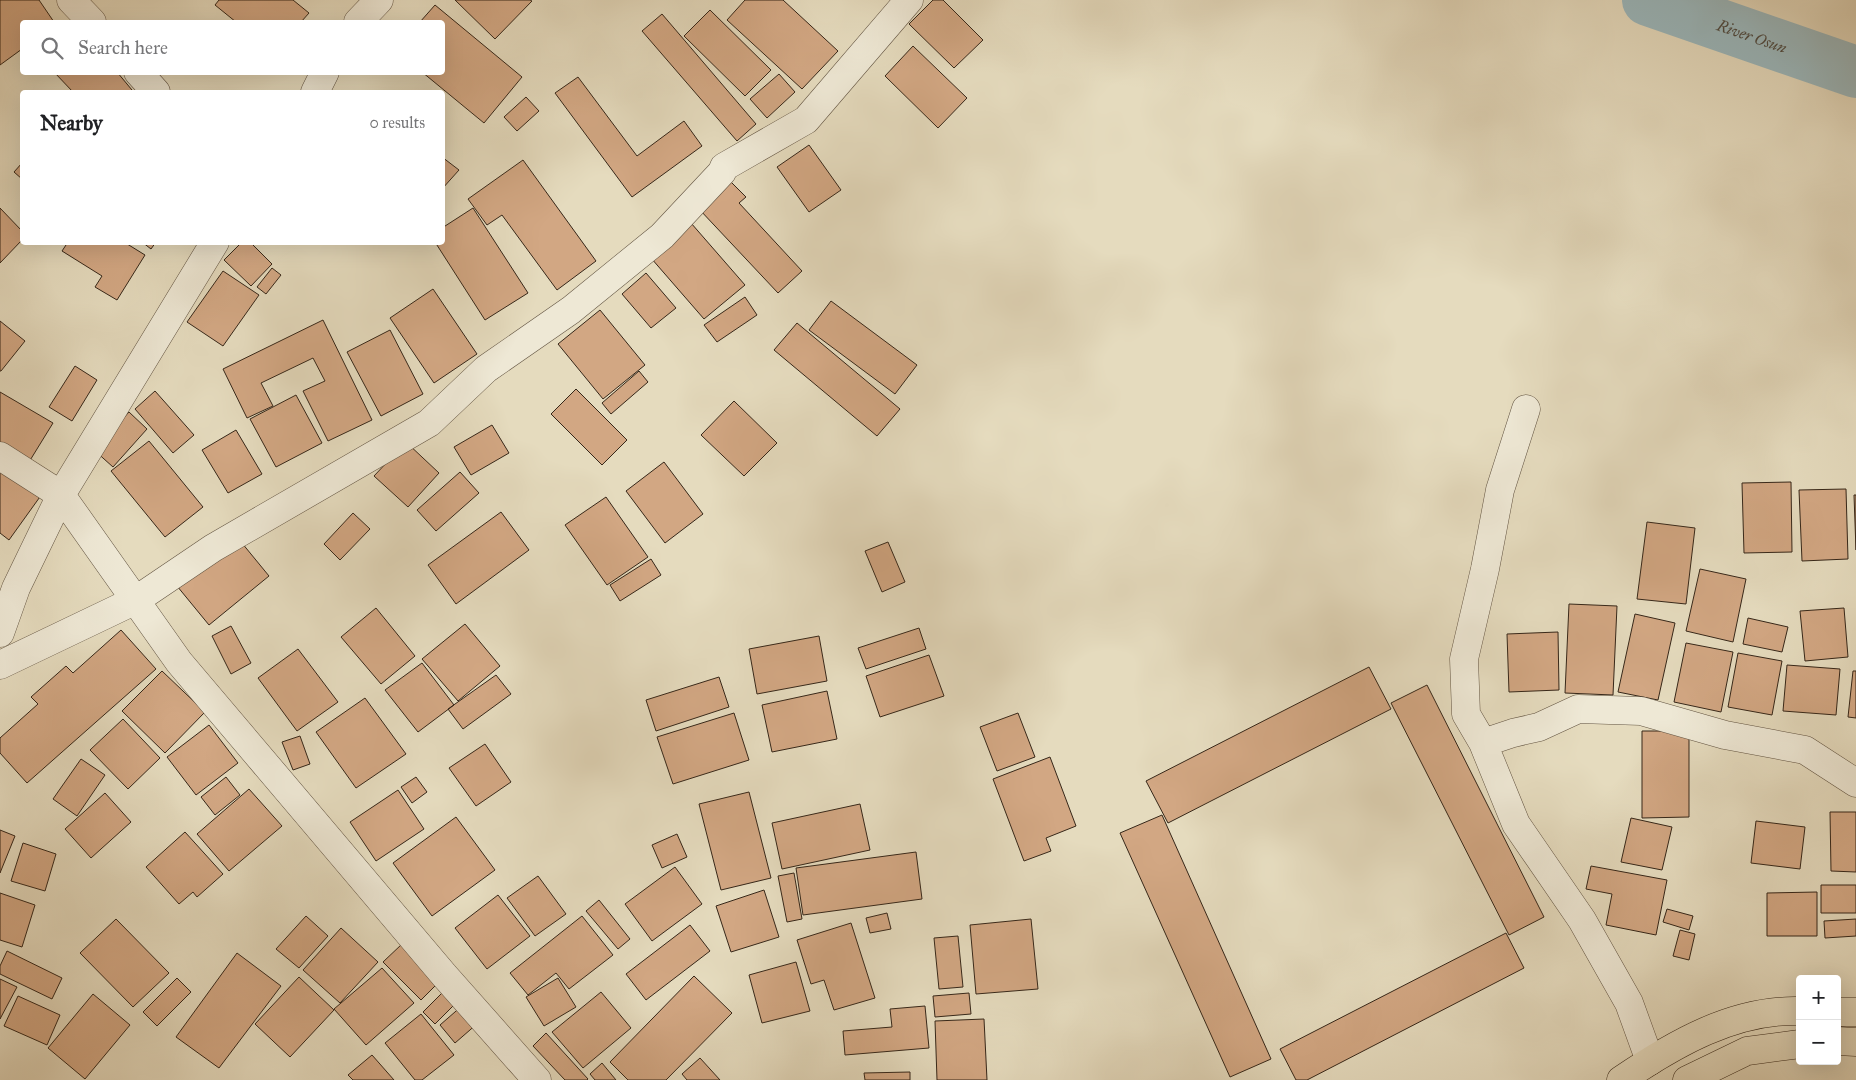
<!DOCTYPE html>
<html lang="en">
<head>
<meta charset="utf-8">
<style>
	body { margin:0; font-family:"IM FELL Great Primer",serif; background:#f2f2f2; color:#202124 }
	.controls { position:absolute; right:15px; bottom:15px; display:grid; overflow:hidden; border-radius:5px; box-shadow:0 5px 20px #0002 }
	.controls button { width:45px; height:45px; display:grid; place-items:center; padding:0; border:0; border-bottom:1px solid #e0e0e0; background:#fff; color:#202124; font:25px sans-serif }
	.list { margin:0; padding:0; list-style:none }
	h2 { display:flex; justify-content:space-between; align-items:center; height:65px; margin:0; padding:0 20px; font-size:21px }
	h2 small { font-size:16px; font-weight:400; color:#757577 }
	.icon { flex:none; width:28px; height:28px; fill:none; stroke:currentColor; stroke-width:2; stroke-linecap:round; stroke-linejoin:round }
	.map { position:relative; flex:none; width:1856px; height:1080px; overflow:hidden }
	.search { position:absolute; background:#fff; box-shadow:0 5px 20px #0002; left:20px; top:20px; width:425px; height:55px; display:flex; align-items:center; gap:12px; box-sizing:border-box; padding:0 18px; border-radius:5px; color:#757577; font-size:19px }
	.panel { position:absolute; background:#fff; box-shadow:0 5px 20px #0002; left:20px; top:90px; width:425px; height:155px; border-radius:5px }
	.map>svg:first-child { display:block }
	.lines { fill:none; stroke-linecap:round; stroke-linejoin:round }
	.river { stroke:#9bb8bd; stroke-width:52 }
	.building { fill:#d2a783; stroke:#362719 }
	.street-casing { stroke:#625442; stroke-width:29 }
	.primary-casing { stroke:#362719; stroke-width:29 }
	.street { stroke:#eee8d5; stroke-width:28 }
	.primary { stroke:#e5dbbe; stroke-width:28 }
	.labels { text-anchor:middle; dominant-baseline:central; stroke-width:5; stroke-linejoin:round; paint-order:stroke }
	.water-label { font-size:16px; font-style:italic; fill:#4f4b42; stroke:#eee8d5 }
</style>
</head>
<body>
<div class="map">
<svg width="1856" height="1080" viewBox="0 0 1856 1080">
	<rect width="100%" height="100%" fill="#e5dbbe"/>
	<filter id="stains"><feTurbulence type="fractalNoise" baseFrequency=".004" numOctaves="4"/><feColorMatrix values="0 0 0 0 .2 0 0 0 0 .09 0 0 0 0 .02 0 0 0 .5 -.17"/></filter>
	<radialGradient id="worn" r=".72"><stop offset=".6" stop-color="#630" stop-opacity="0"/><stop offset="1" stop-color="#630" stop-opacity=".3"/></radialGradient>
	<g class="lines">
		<!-- river -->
		<path class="river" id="s1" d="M1648,0L1856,72"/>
	</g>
	<!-- building -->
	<path class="building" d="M0,0H39L54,22H22V49L0,65Z
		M219,0H293L309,13L301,22H236L215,5Z
		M455,0H530L532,1L495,39Z
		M745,0H783L838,51L802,89L727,20Z
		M933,0H943L983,40L954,68L909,24Z
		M435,5L522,77L484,123L422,72H442V22H420Z
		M710,10L771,70L745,96L684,36Z
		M662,14L756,124L737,141L642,31Z
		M913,46L967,98L938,128L885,76Z
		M54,72H117L132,90L129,92H73Z
		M779,74L795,92L767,118L750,99Z
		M578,77L637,156L684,121L702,146L632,197L555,93Z
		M526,97L539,111L517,131L504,117Z
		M809,145L841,190L809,212L777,167Z
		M442,157L459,170L442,189Z
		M523,160L596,261L557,290L502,215L487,225L468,199Z
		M22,163V179L14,172Z
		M730,181L746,197L739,203L802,271L778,293L699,209Z
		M0,208L22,231V240L0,263Z
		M473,208L528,293L485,320L435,242H442V228Z
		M691,223L745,285L704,319L651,258Z
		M68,242H124L145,255L117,300L95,287L102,276L62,251Z
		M142,242H156L151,249Z
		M242,242H250L272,264L251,286L224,260Z
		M272,268L281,275L266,294L257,287Z
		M223,271L259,295L223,346L187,322Z
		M646,273L676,308L651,328L622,294Z
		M433,289L477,354L434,383L390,318Z
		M745,297L757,315L717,342L704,325Z
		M831,301L917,365L895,394L809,330Z
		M600,310L645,365L603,399L558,344Z
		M323,320L372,420L328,441L303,391L325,381L313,358L261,383L273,406L247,418L223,369Z
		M0,321L25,341L1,371H0Z
		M797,323L900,409L877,436L774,350Z
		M390,330L423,394L381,416L347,352Z
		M75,366L97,380L72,421L49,407Z
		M639,371L648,382L611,414L602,403Z
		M576,389L627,440L602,465L551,414Z
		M155,391L194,435L173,453L135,409Z
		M0,392L53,423L29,462L0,445Z
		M296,395L322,443L276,467L250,419Z
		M734,401L777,443L744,476L701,435Z
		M129,412L147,429L113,467L94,450Z
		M492,425L509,453L471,475L454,447Z
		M236,430L262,474L228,493L202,450Z
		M149,441L203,507L165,537L111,471Z
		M406,442L439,473L408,507L374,476Z
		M664,462L703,514L665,543L626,491Z
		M0,465L42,494L9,540L0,533Z
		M460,472L479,493L436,531L417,510Z
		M1791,482L1792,552L1744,553L1742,483Z
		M1846,489L1848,559L1802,561L1799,490Z
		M1854,495H1856V550Z
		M606,497L648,557L607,585L565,525Z
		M501,512L529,550L456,604L428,565Z
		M353,513L370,529L340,560L324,544Z
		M1647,522L1695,528L1686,604L1637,599Z
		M237,537L269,576L209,625L177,586Z
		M888,542L905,582L882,592L865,551Z
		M651,559L661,575L620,601L610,585Z
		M1700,569L1746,579L1733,642L1686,631Z
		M1569,604L1617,606L1613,695L1565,693Z
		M376,608L415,656L381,684L341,637Z
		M1844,608L1848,657L1805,661L1800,611Z
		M1635,614L1675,623L1658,700L1618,692Z
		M1748,618L1788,627L1782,652L1743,644Z
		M465,624L500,666L458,701L422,659Z
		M231,626L251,663L231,674L212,636Z
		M919,628L926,649L866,669L858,648Z
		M121,630L156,669L27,783L0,753V738L38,704L31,697L66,666L73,673Z
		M1558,632L1559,690L1509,692L1507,634Z
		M819,636L827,681L757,694L749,649Z
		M1686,643L1733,652L1721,712L1674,702Z
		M298,649L338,702L297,731L258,678Z
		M1738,653L1782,661L1772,715L1728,707Z
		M929,655L944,696L880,717L866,676Z
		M422,663L454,705L418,732L385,690Z
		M1787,665L1840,669L1836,715L1783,711Z
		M1369,667L1391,709L1168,823L1146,781Z
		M162,671L205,712L165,753L122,711Z
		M1853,671H1856V718L1848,717Z
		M496,675L511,694L463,729L448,709Z
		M719,677L729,707L656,731L646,700Z
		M1427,685L1544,917L1509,935L1391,703Z
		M827,691L837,739L772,752L762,705Z
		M365,698L406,754L356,788L316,732Z
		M734,713L749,760L673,784L657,737Z
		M1018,713L1035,757L997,771L980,727Z
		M123,719L160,758L128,789L90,750Z
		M209,725L238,763L196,795L167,757Z
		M1642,731H1689V817L1642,818Z
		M300,736L310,764L293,770L282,742Z
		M485,744L511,782L476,806L449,768Z
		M1050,757L1076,826L1046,838L1051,851L1024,861L993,779Z
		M81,759L105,775L77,816L53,799Z
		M226,777L240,795L215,815L201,797Z
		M416,777L427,792L412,803L401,787Z
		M249,789L282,826L229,871L197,834Z
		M398,790L424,829L376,861L350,822Z
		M749,792L771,878L721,890L699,804Z
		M105,793L131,822L91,858L65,829Z
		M860,804L870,850L782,869L772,823Z
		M1830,812H1856V872L1831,871Z
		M1162,815L1271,1059L1230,1077L1120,833Z
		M456,817L495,870L432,916L393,863Z
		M1631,818L1672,827L1662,870L1621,862Z
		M1756,821L1805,827L1800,869L1751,863Z
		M0,830L15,836L0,873Z
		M185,832L223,874L197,897L193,892L179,904L146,867Z
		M677,834L687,857L662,868L652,845Z
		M23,843L56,854L45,891L11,881Z
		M916,852L922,899L803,915L796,868Z
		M1591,866L1667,880L1656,935L1606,925L1612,894L1586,889Z
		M675,867L702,904L652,941L625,904Z
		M794,873L802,919L787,922L778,876Z
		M538,876L566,914L535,936L507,898Z
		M1821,885H1856V913H1821Z
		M764,890L779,937L731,952L716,906Z
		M1817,892V936H1767V893Z
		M0,893L35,905L22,947L0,940Z
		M498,895L530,936L487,969L455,928Z
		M599,900L630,939L618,949L586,911Z
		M1667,909L1693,916L1689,930L1663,922Z
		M887,913L891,929L870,933L866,918Z
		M306,916L328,936L299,968L276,949Z
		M582,916L613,955L569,989L556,973L528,995L510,973Z
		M116,919L169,973L133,1007L80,953Z
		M1031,919L1038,989L976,994L970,925Z
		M1856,919V936L1825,938L1824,921Z
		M851,923L875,998L834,1010L824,980L811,984L797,940Z
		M690,925L710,951L646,1000L626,974Z
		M341,928L378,962L340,1003L303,970Z
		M1680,930L1695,934L1689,960L1673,956Z
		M1506,933L1524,968L1307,1080H1296L1280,1049Z
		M958,936L963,987L939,989L934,938Z
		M402,944L439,982L421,1000L383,962Z
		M7,951L62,978L52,999L0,974V966Z
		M237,953L281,986L219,1068L176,1037Z
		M796,962L810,1011L762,1023L749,975Z
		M382,968L414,1003L366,1045L334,1009Z
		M694,976L732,1013L666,1080H628L610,1062Z
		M299,977L334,1010L290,1057L255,1024Z
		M177,978L191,992L157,1026L143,1012Z
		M558,978L576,1007L544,1026L526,997Z
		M0,979L17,987L0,1019Z
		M446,989L458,1001L435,1024L423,1012Z
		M601,992L631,1028L583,1068L552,1032Z
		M969,993L971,1014L935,1017L933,996Z
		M93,994L130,1025L85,1079L48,1048Z
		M18,996L60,1015L47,1045L4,1026Z
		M463,1005L478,1023L455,1043L440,1025Z
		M925,1006L929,1048L845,1055L843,1031L892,1027L890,1009Z
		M421,1014L454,1055L422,1080H415L385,1043Z
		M984,1019L987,1080H937L935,1021Z
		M546,1033L588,1079L587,1080H565L533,1046Z
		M372,1055L394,1080H353L348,1075Z
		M700,1058L720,1080H687L682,1074Z
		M602,1063L616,1080H595L590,1074Z
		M910,1072V1080H865L864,1073Z"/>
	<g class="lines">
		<!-- street casing -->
		<g class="street-casing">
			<path id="street" d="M71,0L92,22
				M358,22L379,0
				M138,72L156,92
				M315,92L325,72
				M1526,409L1500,490L1485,569L1464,659L1466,714L1483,743L1516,824L1582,920L1629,1003L1650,1061
				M0,456L61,495L179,662L444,975L537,1080
				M0,633L16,588L61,495L215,242
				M0,665L136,600L213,548L429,423L486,369L571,310L662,236L722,172L724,167L806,120L909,0
				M1483,743L1513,733L1539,727L1578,709L1641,711L1725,735L1805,750L1856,783"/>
		</g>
		<!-- primary casing -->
		<g class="primary-casing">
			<path id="primary" d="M1837,1012H1856
				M1837,1041L1856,1042
				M1621,1080C1674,1044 1734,1009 1800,1011
				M1687,1080L1747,1051L1800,1044"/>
		</g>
		<!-- street -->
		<use href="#street" class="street"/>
		<!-- primary -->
		<use href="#primary" class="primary"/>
	</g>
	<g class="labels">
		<!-- water labels -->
		<g class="water-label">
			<text stroke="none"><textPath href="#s1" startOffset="110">River Osun</textPath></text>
		</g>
	</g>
	<rect width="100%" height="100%" filter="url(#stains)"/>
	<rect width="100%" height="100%" fill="url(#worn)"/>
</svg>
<div class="controls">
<button>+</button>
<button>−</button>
</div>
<div class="search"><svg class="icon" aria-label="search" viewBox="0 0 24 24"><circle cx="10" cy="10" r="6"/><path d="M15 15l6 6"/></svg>Search here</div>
<section class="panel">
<h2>Nearby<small>0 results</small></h2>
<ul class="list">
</ul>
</section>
</div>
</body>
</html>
